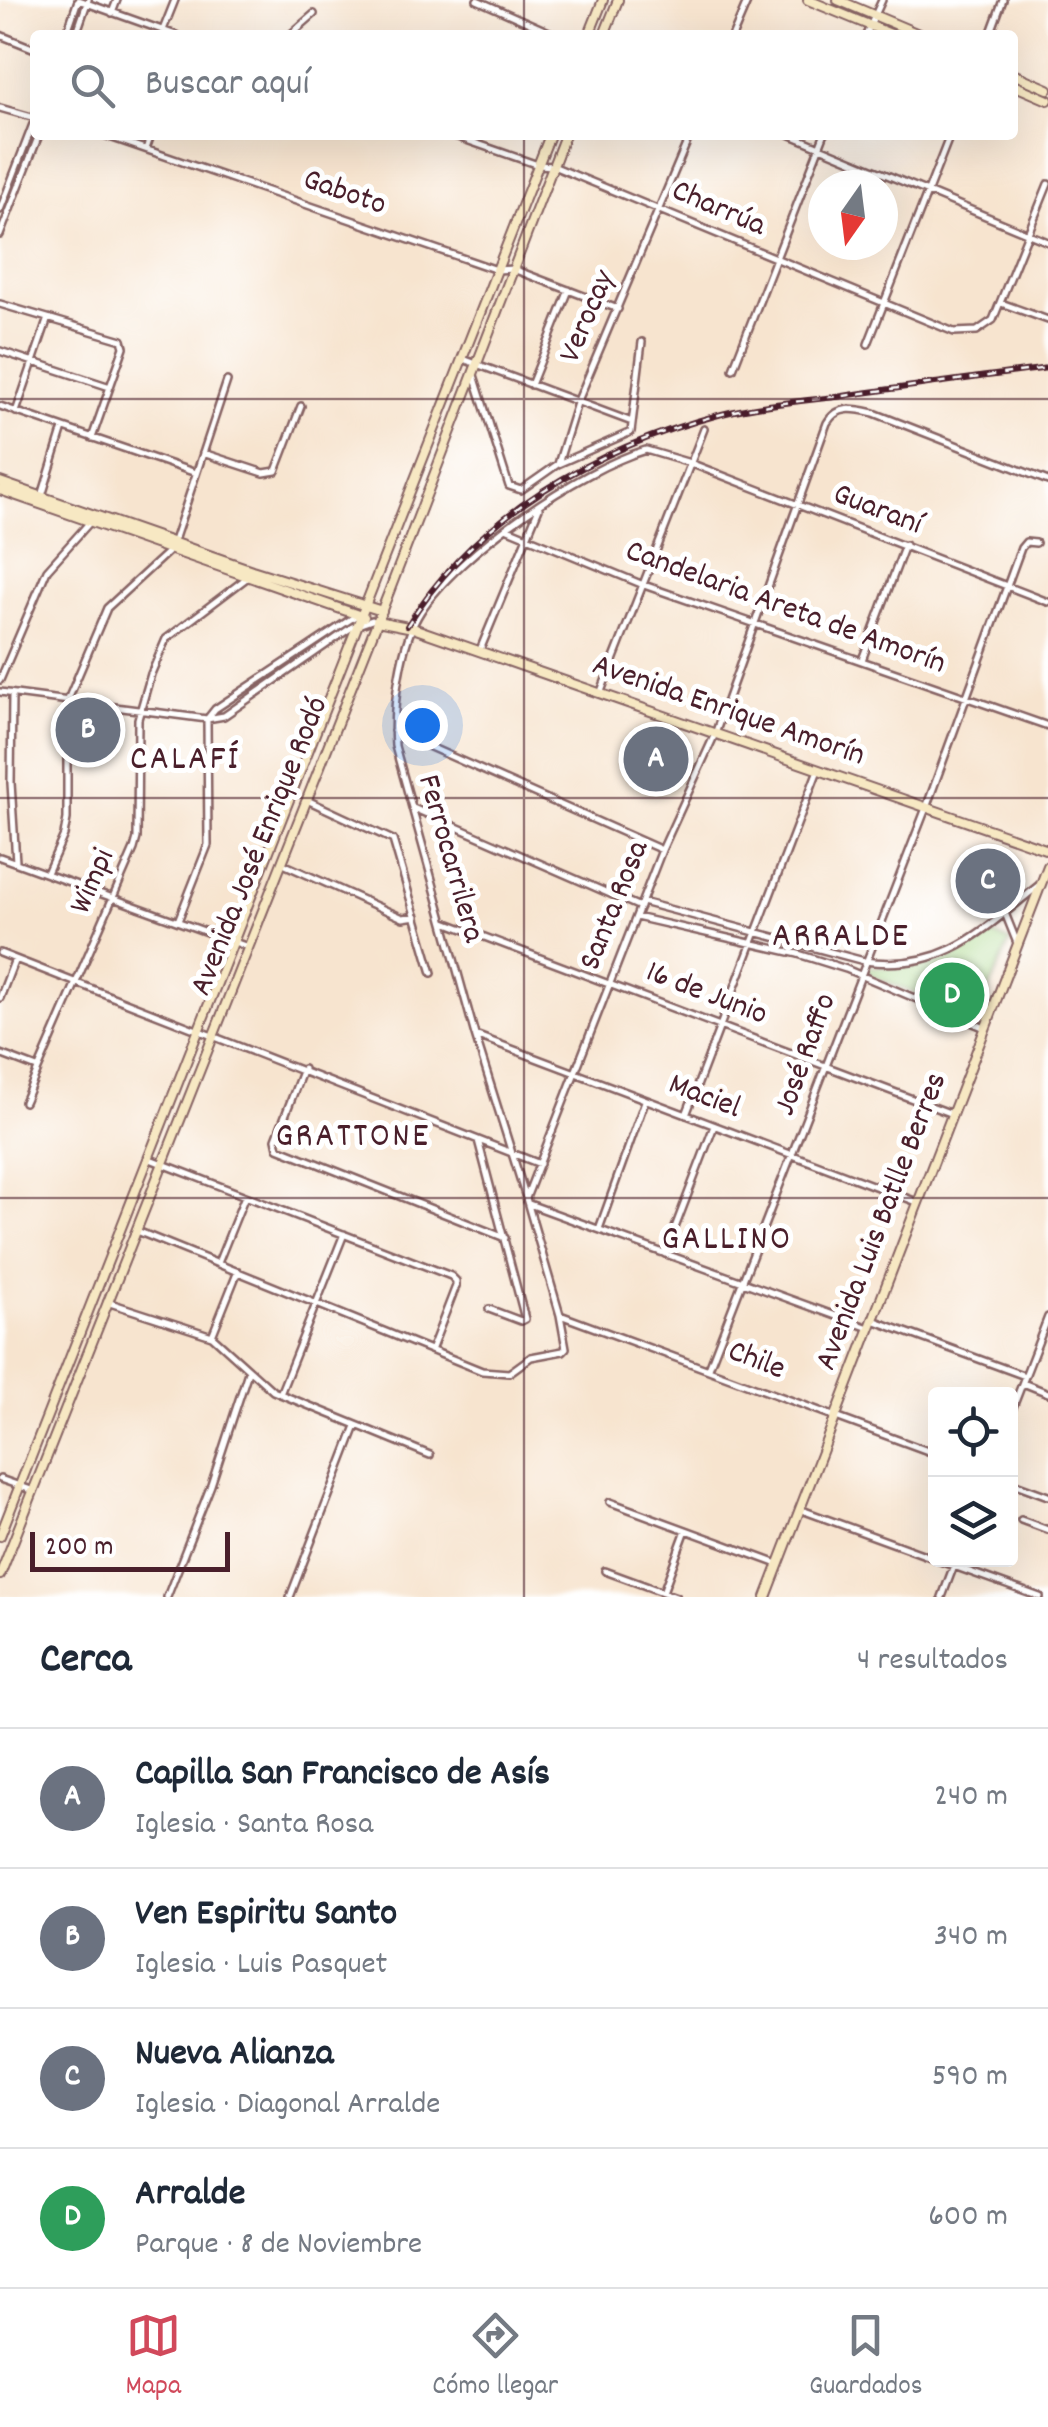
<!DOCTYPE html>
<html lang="es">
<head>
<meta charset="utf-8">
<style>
	body { margin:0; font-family:Dekko,sans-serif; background:#f6f6f7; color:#1f2937 }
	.controls { position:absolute; right:30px; bottom:30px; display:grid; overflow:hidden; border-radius:10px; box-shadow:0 10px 40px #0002 }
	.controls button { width:90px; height:90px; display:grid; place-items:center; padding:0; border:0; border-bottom:2px solid #e0e1e3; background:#fff; color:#1f2937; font:50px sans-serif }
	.compass { position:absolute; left:808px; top:170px; width:90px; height:90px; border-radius:50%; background:#fff; box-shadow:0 10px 40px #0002; rotate:194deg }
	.scale { position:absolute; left:30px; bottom:25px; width:200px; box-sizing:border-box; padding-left:10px; border:5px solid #4a1f2b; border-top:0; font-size:28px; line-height:35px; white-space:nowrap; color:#4a1f2b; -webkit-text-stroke:8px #fff; paint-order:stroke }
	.you { position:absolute; left:422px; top:725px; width:35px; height:35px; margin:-25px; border:8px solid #fff; border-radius:50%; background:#1a73e8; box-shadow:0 0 0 15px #1a73e833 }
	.badge { display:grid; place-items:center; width:65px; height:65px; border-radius:50%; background:#d1495b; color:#fff; font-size:32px; font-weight:700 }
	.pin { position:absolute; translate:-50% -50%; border:5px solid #fff; box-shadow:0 2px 10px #0006 }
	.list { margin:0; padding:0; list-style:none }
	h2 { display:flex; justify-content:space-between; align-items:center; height:130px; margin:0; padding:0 40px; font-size:42px }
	h2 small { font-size:32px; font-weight:400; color:#747a83 }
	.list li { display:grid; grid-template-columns:65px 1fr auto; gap:30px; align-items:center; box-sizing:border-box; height:140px; padding:0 40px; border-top:2px solid #e0e1e3 }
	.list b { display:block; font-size:38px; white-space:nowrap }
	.list p { margin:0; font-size:32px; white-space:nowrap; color:#747a83 }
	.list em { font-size:32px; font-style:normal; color:#747a83 }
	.icon { flex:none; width:55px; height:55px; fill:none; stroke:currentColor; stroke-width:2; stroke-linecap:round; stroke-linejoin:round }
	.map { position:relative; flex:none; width:1048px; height:1597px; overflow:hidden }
	.search { position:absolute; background:#fff; box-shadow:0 10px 40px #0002; left:30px; right:30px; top:30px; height:110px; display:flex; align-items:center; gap:25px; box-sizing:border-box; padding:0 35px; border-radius:10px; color:#747a83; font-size:38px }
	.sheet { height:690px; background:#fff }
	nav { display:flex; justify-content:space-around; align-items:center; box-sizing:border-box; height:140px; border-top:2px solid #e0e1e3; background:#fff; font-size:28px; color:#747a83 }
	nav a { display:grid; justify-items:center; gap:5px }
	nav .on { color:#d1495b }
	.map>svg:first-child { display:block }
	.green { fill:#a6d684; stroke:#787a58; stroke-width:2.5 }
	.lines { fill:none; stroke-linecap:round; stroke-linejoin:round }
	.street-casing { stroke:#876464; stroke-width:10 }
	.secondary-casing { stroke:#876464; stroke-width:12 }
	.street { stroke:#fff; stroke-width:5 }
	.secondary { stroke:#f7e8c3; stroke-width:8 }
	.rail-casing { stroke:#4a1f2b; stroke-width:6 }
	.rail { stroke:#fff; stroke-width:2.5; stroke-dasharray:8; stroke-linecap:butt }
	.grid { fill:none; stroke:#4a1f2b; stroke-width:2.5; stroke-opacity:0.55 }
	.labels { text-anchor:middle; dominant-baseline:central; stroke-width:10; stroke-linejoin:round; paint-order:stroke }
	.street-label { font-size:32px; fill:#4a1f2b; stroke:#fff }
	.neighbourhood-label { font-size:35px; letter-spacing:2.5px; fill:#4a1f2b; stroke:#fff }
</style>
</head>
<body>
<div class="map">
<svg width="1048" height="1597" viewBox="0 0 1048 1597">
	<rect width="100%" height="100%" fill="#fff"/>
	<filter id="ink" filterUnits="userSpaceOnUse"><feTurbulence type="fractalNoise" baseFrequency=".01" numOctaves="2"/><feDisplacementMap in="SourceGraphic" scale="20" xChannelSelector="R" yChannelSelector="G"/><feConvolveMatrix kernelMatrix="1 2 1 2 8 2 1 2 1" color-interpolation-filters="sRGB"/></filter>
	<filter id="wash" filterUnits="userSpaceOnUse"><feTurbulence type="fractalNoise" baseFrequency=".0048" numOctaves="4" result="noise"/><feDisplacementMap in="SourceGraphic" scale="40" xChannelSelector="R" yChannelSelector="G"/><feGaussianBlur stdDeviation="2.25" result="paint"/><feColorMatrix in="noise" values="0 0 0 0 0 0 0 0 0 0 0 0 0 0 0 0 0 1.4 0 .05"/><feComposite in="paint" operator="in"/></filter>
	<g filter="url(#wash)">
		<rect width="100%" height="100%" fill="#f7e4cf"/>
		<!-- green -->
		<path class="green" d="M990,934L1010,941L976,1020L866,973L869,966C921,970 947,965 990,934Z"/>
	</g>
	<g filter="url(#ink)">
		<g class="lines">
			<!-- street casing -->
			<g class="street-casing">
				<path id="street" d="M78,0L176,35
					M477,0L556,35
					M112,13L117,0
					M163,30L175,0
					M0,35L35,49
					M66,35L78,0
					M76,35L88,0
					M290,35L314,14
					M733,35L748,0
					M866,35L882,0
					M990,35L1003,0
					M0,108L35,118
					M104,135L497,270L513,269L618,309
					M452,135L538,165L553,166L954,332L977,331L993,320L1048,184
					M791,135L1048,242
					M146,149L151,135
					M0,210L35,119
					M0,235L39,135
					M1001,303L1048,320
					M0,304L122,340L124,347L92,438
					M868,344L950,135
					M0,351L110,387
					M463,359L632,422
					M733,369L824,135
					M474,375L509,486L521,490L558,464L577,403L690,135
					M531,385L569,290
					M0,406L196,473
					M16,412L48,318
					M203,453L264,473L276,471L301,406
					M558,464L631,432L642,342
					M42,496L63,428
					M508,529L641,584L1048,726
					M174,541L227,381
					M480,650L539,508
					M862,660L905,545
					M0,680L47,570L90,522
					M0,692L207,719L224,716L352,627L372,620
					M600,694L704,429
					M12,696L11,783L16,862
					M207,719L215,709L357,615
					M394,731L662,850
					M307,800L393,840L432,973
					M413,808L640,907
					M0,857L248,947
					M281,863L403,918L416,916
					M47,873L64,835L67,819V702L107,608L169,551
					M642,902L864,961C943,972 981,932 1038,886
					M1005,913L1017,943
					M636,917L798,954L846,969L985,1028
					M178,921L208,845L207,719
					M445,922L952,1114
					M0,953L540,1164
					M0,998L15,959
					M475,1035L917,1202
					M0,1054L37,1068
					M303,1069L276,1139L278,1148L505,1238
					M24,1102L134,849L137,838L138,719L151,674L166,639L248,577
					M686,1115L818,770
					M478,1140L525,1319L521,1321L489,1309
					M150,1159L451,1276L456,1281V1286L432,1348
					M526,1198L475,1035L395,746C392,708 400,643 421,611C458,553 580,469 646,450L690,463L1048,602
					M529,1204L869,1328
					M599,1229L645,1101
					M137,1231L482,1371L509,1373L531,1357L563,1351L566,1348L560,1315L526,1198L662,850L715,734L827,423C838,404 856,409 874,413L1048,481
					M665,1254L714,1126
					M218,1263L245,1196
					M107,1302L212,1336L273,1391L430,1455
					M560,1315L936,1454
					M873,1320L1025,1376
					M212,1336L238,1271
					M709,1368L926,808L1021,548L1026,542L1036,543
					M1023,1383L1048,1393
					M280,1394L344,1234
					M1010,1415L1048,1317
					M0,1479L34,1491
					M1010,1482L1048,1496
					M610,1502L778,1564
					M799,1509L936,1559
					M1021,1520L1048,1530
					M937,1560L1040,1597
					M605,1571L676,1597
					M663,1592L686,1530
					M167,1597L211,1485L248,1372
					M290,1597L356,1426
					M942,1597L956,1560"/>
			</g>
			<!-- secondary casing -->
			<g class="secondary-casing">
				<path id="secondary" d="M808,0L893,35
					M838,0L921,35
					M589,35L603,0
					M604,35L618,0
					M1013,74L1048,89
					M1013,85L1048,100
					M0,482L252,570L382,611
					M0,490L364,617
					M377,621L413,628L1048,850
					M0,1536L550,135
					M0,1575L389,592L565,135
					M766,1597L1048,866"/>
			</g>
			<!-- street -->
			<use href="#street" class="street"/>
			<!-- secondary -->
			<use href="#secondary" class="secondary"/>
			<!-- rail casing -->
			<g class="rail-casing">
				<path id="rail" d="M407,626C476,514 597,447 722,414C762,404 803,401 843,396C911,386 980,377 1048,368"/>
			</g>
			<!-- rail -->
			<use href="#rail" class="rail"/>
		</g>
	</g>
	<!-- grid -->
	<path class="grid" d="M524,0V35M524,135V1597M0,399H1048M0,798H1048M0,1198H1048"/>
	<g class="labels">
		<!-- street labels -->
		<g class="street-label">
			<text transform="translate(344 194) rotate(19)">Gaboto</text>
			<text transform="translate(718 210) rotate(23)">Charrúa</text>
			<text transform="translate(589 317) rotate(-67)">Verocay</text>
			<text transform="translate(877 511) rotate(21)">Guaraní</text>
			<text transform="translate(785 609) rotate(20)">Candelaria Areta de Amorín</text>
			<text transform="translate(728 712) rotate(19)">Avenida Enrique Amorín</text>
			<text transform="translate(261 847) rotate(-68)">Avenida José Enrique Rodó</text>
			<text transform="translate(449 859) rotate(74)">Ferrocarrilera</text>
			<text transform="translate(94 882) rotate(-66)">Wimpi</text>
			<text transform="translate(616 906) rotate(-68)">Santa Rosa</text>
			<text transform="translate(706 995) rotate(21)">16 de Junio</text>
			<text transform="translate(807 1055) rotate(-70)">José Raffo</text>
			<text transform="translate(704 1098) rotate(21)">Maciel</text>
			<text transform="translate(883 1222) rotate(-69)">Avenida Luis Batlle Berres</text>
			<text transform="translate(756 1362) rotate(21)">Chile</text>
		</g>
		<!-- neighbourhood labels -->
		<g class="neighbourhood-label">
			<text x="185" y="761">CALAFÍ</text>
			<text x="841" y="938">ARRALDE</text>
			<text x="353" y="1138">GRATTONE</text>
			<text x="727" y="1241">GALLINO</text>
		</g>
	</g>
</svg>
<div class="controls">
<button><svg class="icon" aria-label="locate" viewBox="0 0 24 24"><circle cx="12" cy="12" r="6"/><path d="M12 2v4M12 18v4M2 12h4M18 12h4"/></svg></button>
<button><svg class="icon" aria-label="layers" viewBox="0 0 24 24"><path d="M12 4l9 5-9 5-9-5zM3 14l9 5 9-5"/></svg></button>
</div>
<svg class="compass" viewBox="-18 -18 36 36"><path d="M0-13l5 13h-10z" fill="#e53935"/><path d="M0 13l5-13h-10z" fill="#747a83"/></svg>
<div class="scale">200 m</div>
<div class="you"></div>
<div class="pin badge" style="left:656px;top:759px;background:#6b7280">A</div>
<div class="pin badge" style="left:88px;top:730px;background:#6b7280">B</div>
<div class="pin badge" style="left:988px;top:881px;background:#6b7280">C</div>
<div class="pin badge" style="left:952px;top:995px;background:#2e9e5b">D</div>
<div class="search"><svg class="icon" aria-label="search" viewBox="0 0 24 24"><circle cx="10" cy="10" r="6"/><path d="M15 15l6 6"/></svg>Buscar aquí</div>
</div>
<section class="sheet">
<h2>Cerca<small>4 resultados</small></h2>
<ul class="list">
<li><span class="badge" style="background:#6b7280">A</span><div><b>Capilla San Francisco de Asís</b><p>Iglesia · Santa Rosa</p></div><em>240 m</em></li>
<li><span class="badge" style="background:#6b7280">B</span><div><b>Ven Espiritu Santo</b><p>Iglesia · Luis Pasquet</p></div><em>340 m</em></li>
<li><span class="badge" style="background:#6b7280">C</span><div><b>Nueva Alianza</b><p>Iglesia · Diagonal Arralde</p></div><em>590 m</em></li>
<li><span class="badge" style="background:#2e9e5b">D</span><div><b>Arralde</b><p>Parque · 8 de Noviembre</p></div><em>600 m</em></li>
</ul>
</section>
<nav>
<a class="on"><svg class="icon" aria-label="map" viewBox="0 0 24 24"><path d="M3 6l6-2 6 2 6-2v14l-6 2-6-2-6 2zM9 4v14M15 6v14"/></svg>Mapa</a>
<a><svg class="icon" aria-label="directions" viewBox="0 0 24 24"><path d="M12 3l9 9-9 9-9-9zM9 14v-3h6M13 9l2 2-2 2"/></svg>Cómo llegar</a>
<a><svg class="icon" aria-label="saved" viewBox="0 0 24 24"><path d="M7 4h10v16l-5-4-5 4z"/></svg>Guardados</a>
</nav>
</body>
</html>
